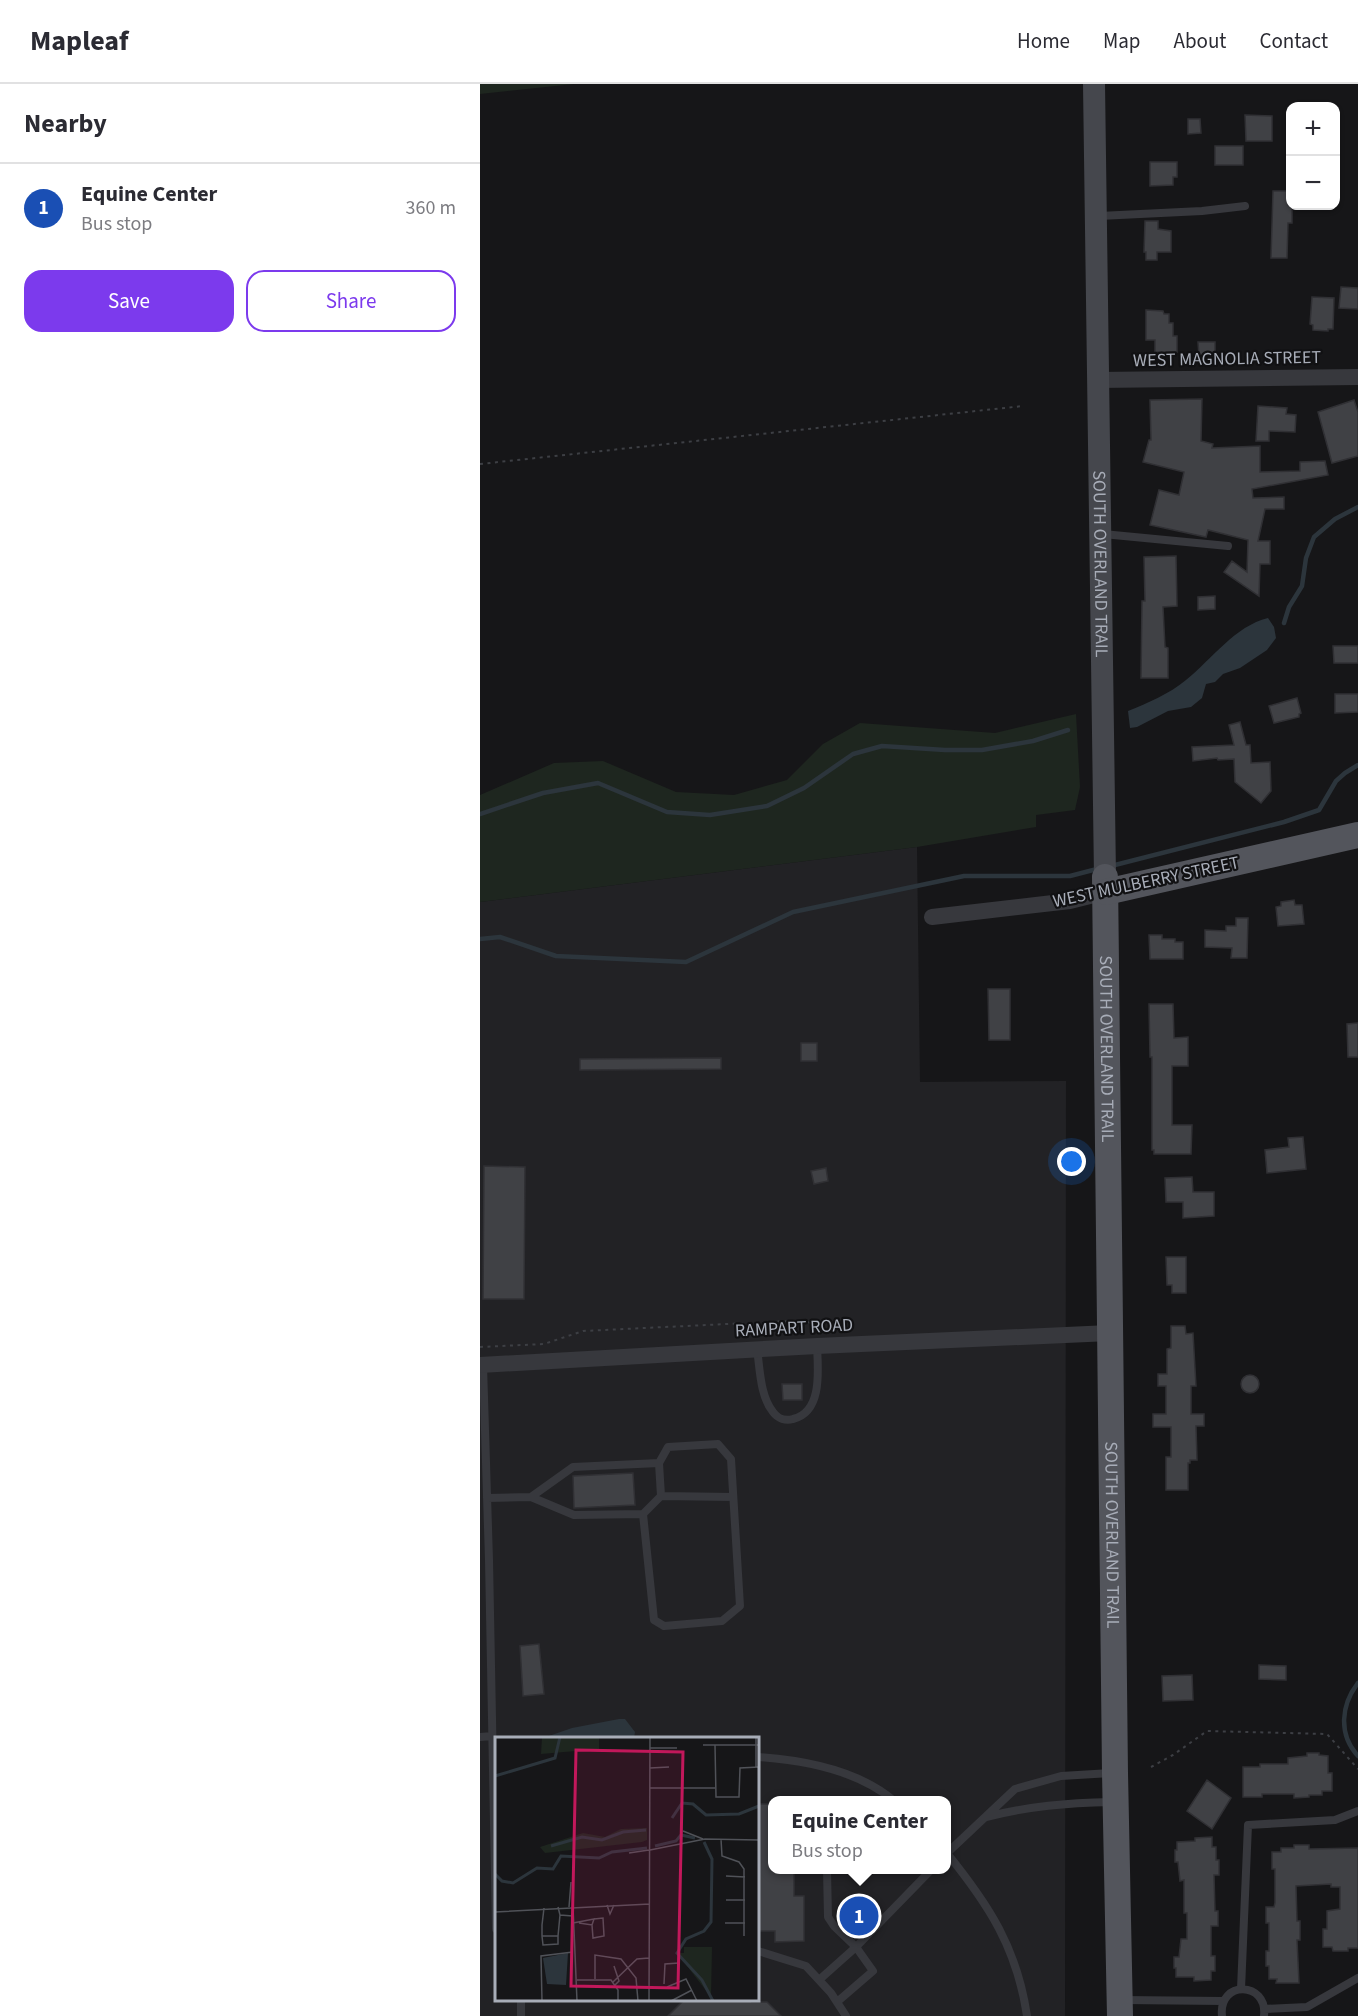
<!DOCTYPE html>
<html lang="en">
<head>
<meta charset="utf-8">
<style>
	body { margin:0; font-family:"Source Sans 3",sans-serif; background:#f2f2f3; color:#2b2b33 }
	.controls { position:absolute; right:18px; top:18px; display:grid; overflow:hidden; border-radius:12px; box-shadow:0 2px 4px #0004 }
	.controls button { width:54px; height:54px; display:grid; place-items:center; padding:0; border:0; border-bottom:2px solid #e1e1e2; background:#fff; color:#2b2b33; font:30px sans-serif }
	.you { position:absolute; left:592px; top:1078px; width:21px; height:21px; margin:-15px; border:4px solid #fff; border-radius:50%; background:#1a73e8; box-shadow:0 0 0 9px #1a73e833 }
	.badge { display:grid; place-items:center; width:39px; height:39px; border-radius:50%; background:#7c3aed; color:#fff; font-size:20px; font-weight:700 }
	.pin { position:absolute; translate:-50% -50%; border:3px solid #fff; box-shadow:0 2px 6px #0006 }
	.popup { position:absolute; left:288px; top:1712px; width:183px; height:78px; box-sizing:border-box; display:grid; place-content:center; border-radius:12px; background:#fff; filter:drop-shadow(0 2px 4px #0005); font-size:20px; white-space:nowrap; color:#7c7c81 }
	.popup b { font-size:22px; color:#2b2b33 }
	.popup::after { content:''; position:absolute; left:50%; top:100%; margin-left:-12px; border:12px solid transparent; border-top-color:#fff }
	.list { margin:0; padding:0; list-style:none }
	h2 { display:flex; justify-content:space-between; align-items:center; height:78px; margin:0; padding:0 24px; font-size:26px }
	h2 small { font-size:20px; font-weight:400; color:#7c7c81 }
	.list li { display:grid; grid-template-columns:39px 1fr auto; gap:18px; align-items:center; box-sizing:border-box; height:90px; padding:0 24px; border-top:2px solid #e1e1e2 }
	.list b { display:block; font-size:22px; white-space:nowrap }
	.list p { margin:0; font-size:20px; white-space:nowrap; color:#7c7c81 }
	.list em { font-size:20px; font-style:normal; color:#7c7c81 }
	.actions { display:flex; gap:12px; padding:18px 24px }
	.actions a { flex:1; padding:14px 0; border:2px solid #7c3aed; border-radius:18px; text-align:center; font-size:21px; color:#7c3aed }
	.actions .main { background:#7c3aed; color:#fff }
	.map { position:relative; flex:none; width:878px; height:1932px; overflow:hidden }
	header { display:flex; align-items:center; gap:36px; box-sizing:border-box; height:84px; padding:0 30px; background:#fff; border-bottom:2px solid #e1e1e2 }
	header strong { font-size:28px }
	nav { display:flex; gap:33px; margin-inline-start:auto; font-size:21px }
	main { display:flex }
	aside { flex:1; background:#fff }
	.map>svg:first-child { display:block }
	.built { fill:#222225; fill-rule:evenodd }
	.green { fill:#1e261f }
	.water { fill:#2c353c }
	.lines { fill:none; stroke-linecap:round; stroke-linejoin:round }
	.stream { stroke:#2c353c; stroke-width:4.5 }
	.building { fill:#404145; stroke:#303034; stroke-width:1.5 }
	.path { stroke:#3d3f44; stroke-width:2; stroke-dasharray:3 4.5; stroke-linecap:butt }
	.service { stroke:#37383d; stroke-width:8 }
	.minor { stroke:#37383d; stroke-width:16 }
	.secondary { stroke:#45474d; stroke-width:22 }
	.primary { stroke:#53555c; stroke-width:26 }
	.labels { text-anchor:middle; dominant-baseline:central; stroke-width:4.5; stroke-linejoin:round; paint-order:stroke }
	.street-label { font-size:18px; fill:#a8adb8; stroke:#111113 }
	.inset-river { fill:none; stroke:#2c353c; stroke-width:3 }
	.inset-road { fill:none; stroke:#505258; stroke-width:1.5 }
	.view { fill:#c2185b; fill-opacity:0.15; stroke:#c2185b; stroke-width:3 }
	.inset-edge { fill:none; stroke:#a8adb8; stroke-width:3 }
</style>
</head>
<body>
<header>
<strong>Mapleaf</strong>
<nav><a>Home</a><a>Map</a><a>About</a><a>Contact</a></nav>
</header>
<main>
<aside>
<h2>Nearby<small></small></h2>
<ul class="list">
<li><span class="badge" style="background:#1a4fb4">1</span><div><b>Equine Center</b><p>Bus stop</p></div><em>360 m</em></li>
</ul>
<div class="actions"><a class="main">Save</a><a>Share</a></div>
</aside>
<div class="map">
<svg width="878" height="1932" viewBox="0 0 878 1932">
	<rect width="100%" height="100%" fill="#161618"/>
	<!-- built -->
	<path class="built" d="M437,763L440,998L586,997L585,1932H0V818ZM16,1654H278V1916H16ZM292,1716H466V1786H292Z"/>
	<!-- green -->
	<path class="green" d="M0,0H94L0,10Z
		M596,630L600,703L595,726L556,731V743L437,763L0,818V711L74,679L123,677L196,708L254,711L307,696L343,660L380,639L515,649Z"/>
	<!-- water -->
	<path class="water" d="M788,534L794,543L796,554L787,566L760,584L743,590L735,598L726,600L722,614L711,623L688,627L657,643L650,644L648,627C668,619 689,610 706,596C732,575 755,542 788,534Z
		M139,1635H145L155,1648L154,1654H63L92,1644Z"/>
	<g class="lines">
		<!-- stream -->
		<path class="stream" d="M804,539L809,523L822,502L826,474L834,453L855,435L878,423
			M0,730L63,709L118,699L187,728L230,731L287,722L324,704L373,670L402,662L465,666H502L553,657L588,646
			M631,782L804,738L839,726L856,697L865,689L878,681
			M0,855L20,853L76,872L206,878L313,828L484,792H590L617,785
			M878,1599C861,1621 858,1650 878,1672"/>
	</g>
	<!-- building -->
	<path class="building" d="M765,31L792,32V57H766Z
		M708,35H720L721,49L708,50Z
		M735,62H763V81H735Z
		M670,78H697V93H693V101L670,102Z
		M793,107H809L808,121L812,122V139H808L807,174H791Z
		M665,137H678V145L691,147V168H677V176H666V168H664Z
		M861,203L878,204V225L859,224Z
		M832,213L854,214L853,245H848V247L833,246V241L830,240Z
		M666,226L683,227L684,230H689V239H693V252H697V268H675V256H666Z
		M718,258H735V272L719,273Z
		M722,315L721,357L733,360L732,364L780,362V388L820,387V378L845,377L848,391L772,405L773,414L804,413V425H785L778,457H790V480H780L779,512L744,488L752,477L767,488L768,456L728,446L726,453L670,441L679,406L699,411L704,388L663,378L669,356H671L670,316Z
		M874,316L878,328V372L852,379L838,328Z
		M778,322L807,324L806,330L816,331L815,348L789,347V357H776Z
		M696,472L697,522L683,523L685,563L688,564V594H661L662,517H665L664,473Z
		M735,512V525L718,526V513Z
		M853,562H878V579H854Z
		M855,610H878V628L855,629Z
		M817,614L821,629L819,630V633L794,639L789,622Z
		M760,638L766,661H770L771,679L790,678L791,707L781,719L755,698L754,675L738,676L737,674L713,677L712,663L754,661L749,641Z
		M814,816L815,821H822L824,840L798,842L796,823L801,822V818Z
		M756,834H768L767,874H751L752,864L725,863V846L746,847V842H756Z
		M669,851H682V855H695V858H703V875H670Z
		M508,905H530V956H509Z
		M669,920H693L694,954L708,953V982H692V1041H712L711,1070H674V1066H672V973H670Z
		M878,939V973H868L867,940Z
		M321,959H337V977H321Z
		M241,974V985L100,986V975Z
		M823,1053L826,1085L787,1089L785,1066L809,1063L808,1054Z
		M4,1082L45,1083L44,1215H3Z
		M346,1084L348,1097L334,1100L331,1087Z
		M712,1093L713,1108H734V1132L703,1134V1118H686L685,1094Z
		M686,1173H706V1209H692V1201H687Z
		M691,1242H705L706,1250L713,1249L716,1302H711V1330H724V1342H716L717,1376H710V1379H708V1406H686V1373H691V1343H673V1330H686V1302H678V1290H687V1265L691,1264Z
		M761 1300a9 9 0 1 1 18 0a9 9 0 1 1-18 0Z
		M302,1300H322V1316H303Z
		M153,1389L155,1421L94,1424L93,1392Z
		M59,1560L64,1610L43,1612L40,1562Z
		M779,1581L806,1582V1596L779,1595Z
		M712,1591L713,1616L683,1617L682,1592Z
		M827,1669H839V1671L848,1672V1689H852V1707H842V1711H829V1713L814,1714V1710H782V1713H763V1683H780V1680H808V1674L827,1672Z
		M727,1696L751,1714L732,1745L707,1727Z
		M278,1720H292V1785H314V1812H324V1857L295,1858V1847H278Z
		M732,1753V1763H736V1776H739V1791H734L735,1827H738V1842H731V1872H735V1887H731V1896L714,1897V1893H696V1884H694V1873H699L701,1855H707V1829H704V1796L700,1797L698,1778H695V1766H697V1758L715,1757V1754Z
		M814,1761H829V1765L878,1764V1864H868V1867H853L852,1863H843V1845H847V1827L860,1825V1803H851V1800L816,1802L817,1837H820V1856H817L819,1899H796L797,1895H789V1882H786V1867H789V1839H786V1823H794L795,1819V1785H792V1768H801V1764H814Z
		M204,1916H270L272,1918H287L301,1932H188Z"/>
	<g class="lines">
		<!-- path -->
		<path class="path" d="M0,380L543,322
			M0,1263L64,1260L103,1247L309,1237H325L347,1245
			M671,1683L693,1671L727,1647L847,1650L878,1685"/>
		<!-- service -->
		<path class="service" d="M619,132L722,127L765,122
			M623,450L748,462
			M277,1265C280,1285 280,1312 293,1328C298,1335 306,1337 313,1335C343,1328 338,1285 337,1262
			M3,1281L9,1476L16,1845
			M181,1412L253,1413
			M7,1414L51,1413L93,1383L179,1379L181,1412L163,1430L94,1431L51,1413
			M163,1430L174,1536L184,1542L242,1537L260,1522L251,1375L238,1360L188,1363L179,1379
			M0,1653L12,1652
			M278,1673C323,1676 377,1686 413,1716
			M506,1733C550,1722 586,1719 632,1718
			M466,1768C509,1821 537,1864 547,1932
			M466,1770L535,1705L581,1692L631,1689
			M347,1786L348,1833L354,1842L376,1863L393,1887L357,1918
			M278,1867L326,1882L351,1909L366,1932
			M339,1896L376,1863L451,1786
			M761,1905L768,1741L855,1736L878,1727
			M642,1916L743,1917
			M784,1925L827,1923L878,1894
			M41,1932V1916
			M742,1932C738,1896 788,1897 784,1932"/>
		<!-- minor -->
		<path class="minor" d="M617,296L878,293
			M452,833L590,817L626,808
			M0,1281L337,1262L630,1249"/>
		<!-- secondary -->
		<path class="secondary" id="s1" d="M614,0L625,793"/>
		<!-- primary -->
		<g class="primary">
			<path id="s2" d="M625,793L635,1689L640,1932"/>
			<path d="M626,808L878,751"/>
		</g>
	</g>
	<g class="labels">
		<!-- street labels -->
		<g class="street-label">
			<text transform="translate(747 275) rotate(-1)">WEST MAGNOLIA STREET</text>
			<text stroke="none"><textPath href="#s1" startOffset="480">SOUTH OVERLAND TRAIL</textPath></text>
			<text transform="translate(666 798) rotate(-12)">WEST MULBERRY STREET</text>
			<text stroke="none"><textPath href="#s2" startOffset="172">SOUTH OVERLAND TRAIL</textPath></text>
			<text transform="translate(314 1244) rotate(-3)">RAMPART ROAD</text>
			<text stroke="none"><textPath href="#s2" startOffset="658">SOUTH OVERLAND TRAIL</textPath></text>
		</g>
	</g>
	<!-- overview -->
	<g transform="translate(15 1653)">
		<rect width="264" height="264" fill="#161618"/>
		<path d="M47,0H104V12L46,17ZM152,91V103L147,105L50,116L45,110L88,96L110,100L126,92ZM189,210H217L216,260L182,216H189Z" fill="#1e261f"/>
		<path d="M73,216L71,248L52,247L48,221Z" fill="#2c353c"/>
		<path class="inset-river" d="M0,39L60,21L65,0M177,81L187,66L198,67L211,78L244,77L264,69M209,105L217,122L216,185L209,194L191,202L182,216L207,243L218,264M56,109L87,100L107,103L128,95L151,93M160,109L181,104L186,98L200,101M0,137L7,144L18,146L42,131L58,132L66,119L104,121L117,115L152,111"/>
		<path class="inset-road" d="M208,8H264M220,8L221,60H244L245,31L264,30M155,11H182M261,30V0M155,31L174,30M155,51H220M188,94L208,102M226,102L227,119L244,125L249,132V199M155,113L210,102L264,103M134,116L154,113M231,139L250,140M231,163H250M112,168L115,177L119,168M78,169L82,264M63,170L65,178L78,179M74,170L76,145M0,175L155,167M78,186L99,182L97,188L84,186M230,186H250M97,188L98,201L109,199L108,181L99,182M47,199H63V207L48,208L47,199V188L49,171M63,199L65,178M119,229L124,244L120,248M100,242V218L126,222L141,241L143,264M82,243H116L123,253V264M118,245L142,222L154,221M169,247L170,227L184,226M172,250L191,242L202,264M47,264L46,219L78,215M154,264L155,0M176,264L197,253"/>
		<path class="view" d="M81,13L188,15L183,251L76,249Z"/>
		<rect width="264" height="264" class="inset-edge"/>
	</g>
</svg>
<div class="controls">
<button>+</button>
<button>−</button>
</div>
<div class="you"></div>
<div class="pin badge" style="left:379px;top:1832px;background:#1a4fb4">1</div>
<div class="popup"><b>Equine Center</b>Bus stop</div>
</div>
</main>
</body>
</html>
